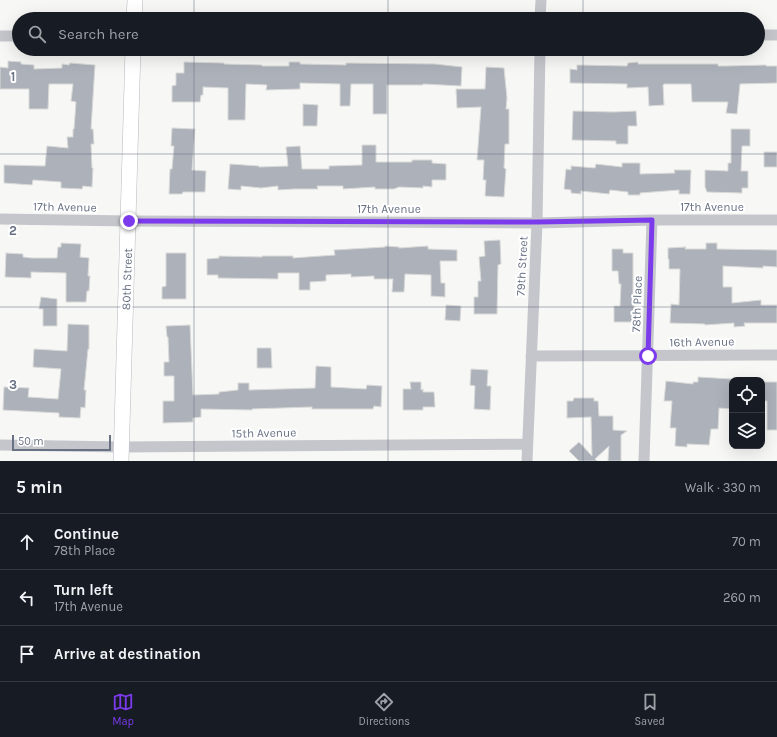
<!DOCTYPE html>
<html lang="en">
<head>
<meta charset="utf-8">
<style>
	body { margin:0; font-family:Karla,sans-serif; background:#20242c; color:#f1f3f6 }
	.controls { position:absolute; right:12px; bottom:12px; display:grid; overflow:hidden; border-radius:8px; box-shadow:0 4px 16px #0002 }
	.controls button { width:36px; height:36px; display:grid; place-items:center; padding:0; border:0; border-bottom:1px solid #363941; background:#171b24; color:#f1f3f6; font:20px sans-serif }
	.scale { position:absolute; left:12px; bottom:10px; width:99px; box-sizing:border-box; padding-left:4px; border:2px solid #697285; border-top:0; font-size:11px; line-height:14px; white-space:nowrap; color:#697285; -webkit-text-stroke:3px #fff; paint-order:stroke }
	.stop { position:absolute; width:12px; height:12px; margin:-9px; border:3px solid #7c3aed; border-radius:50%; background:#fff }
	.stop.end { background:#7c3aed; border-color:#fff; box-shadow:0 1px 4px #0008 }
	.list { margin:0; padding:0; list-style:none }
	h2 { display:flex; justify-content:space-between; align-items:center; height:52px; margin:0; padding:0 16px; font-size:17px }
	h2 small { font-size:13px; font-weight:400; color:#9ea1a6 }
	.list li { display:grid; grid-template-columns:26px 1fr auto; gap:12px; align-items:center; box-sizing:border-box; height:56px; padding:0 16px; border-top:1px solid #363941 }
	.list b { display:block; font-size:15px; white-space:nowrap }
	.list p { margin:0; font-size:13px; white-space:nowrap; color:#9ea1a6 }
	.list em { font-size:13px; font-style:normal; color:#9ea1a6 }
	.icon { flex:none; width:22px; height:22px; fill:none; stroke:currentColor; stroke-width:2; stroke-linecap:round; stroke-linejoin:round }
	.map { position:relative; flex:none; width:777px; height:461px; overflow:hidden }
	.search { position:absolute; background:#171b24; box-shadow:0 4px 16px #0002; left:12px; right:12px; top:12px; height:44px; display:flex; align-items:center; gap:10px; box-sizing:border-box; padding:0 14px; border-radius:22px; color:#9ea1a6; font-size:15px }
	.sheet { height:220px; background:#171b24 }
	nav { display:flex; justify-content:space-around; align-items:center; box-sizing:border-box; height:56px; border-top:1px solid #363941; background:#171b24; font-size:11px; color:#9ea1a6 }
	nav a { display:grid; justify-items:center; gap:2px }
	nav .on { color:#7c3aed }
	.map>svg:first-child { display:block }
	.building { fill:#adb2ba; stroke:#d9dad8 }
	.lines { fill:none; stroke-linecap:round; stroke-linejoin:round }
	.secondary-casing { stroke:#b7b9bf; stroke-width:16 }
	.street { stroke:#c4c6cb; stroke-width:11 }
	.secondary { stroke:#fff; stroke-width:15 }
	.route { stroke:#7c3aed; stroke-width:5 }
	.grid { fill:none; stroke:#697285; stroke-width:1; stroke-opacity:0.55 }
	.labels { text-anchor:middle; dominant-baseline:central; stroke-width:4; stroke-linejoin:round; paint-order:stroke }
	.street-label { font-size:12px; fill:#697285; stroke:#fff }
	.grid-label { font-size:13px; text-anchor:middle; font-weight:bold; fill:#697285; stroke:#fff; stroke-width:4; stroke-linejoin:round; paint-order:stroke }
</style>
</head>
<body>
<div class="map">
<svg width="777" height="461" viewBox="0 0 777 461">
	<rect width="100%" height="100%" fill="#f7f8f6"/>
	<!-- building -->
	<path class="building" d="M8,61L21,62V64L34,65V69L62,68V64L69,65L70,63L95,65L91,129H93L94,144H91L92,168H93L92,187L83,186L82,189L61,188V182L33,180L32,185L4,183V165L45,166L47,146L68,148L67,137H73V129H74L76,102L71,101L73,84H49L48,109H29V89H0V67L8,68Z
		M184,62L224,63V64L262,65V66H289V62H300V64L346,65V63L435,64L462,67L461,86L423,84V85H387V114H373V84H351L350,106H340V84L300,83V89L266,90L267,85L246,84L245,120H228V88L203,87V95H201L200,102H172V86L176,85V73H184Z
		M638,62V64H718V66H726L766,65V66H777V83L740,84L737,114L726,113L728,102H692L691,84H664L663,85L664,105L649,106L648,87L627,88V84L570,83V69L577,70V65L627,66L628,63Z
		M486,67L504,68L507,98L506,109H509V144H505L504,168L506,169L504,197L485,196L486,180H483L484,160H477L481,107L457,108L456,89H485Z
		M303,104L318,105L317,126H303Z
		M573,111L614,112L636,111L637,126H628V144H616V141L572,140Z
		M172,128L195,129L192,170L206,171L205,192H183L182,194H169L170,169H172L174,146H171Z
		M731,129H750V146H742L741,171H748V188H742V193L707,192L705,187V170L728,171V163H731Z
		M362,145H376V162H412V160H432V163L446,164V180H432V187L423,186V188L399,187L394,189H375V187L343,189V186H317L318,189H294L278,190V186L261,188L241,186V190L228,189L230,164L259,166V167L288,166L286,147L300,146L302,169H329V166L362,165Z
		M764,152H777V167H764Z
		M622,163H640V174L675,173L674,170H691L690,194H679V190L640,193V195H628V192L610,190L609,194L581,191V194L571,193V190L564,189L566,169L571,170V166L595,168L596,164L622,167Z
		M500,240L501,264L498,265L497,314H474V297H478V281H481L479,257L485,256L484,241Z
		M61,243L81,244L80,257L89,258L88,276H90L89,291H87L86,302H66V273L31,272V278L5,277L6,253L23,254V257L31,258H57L58,247H61Z
		M706,243H717V249L777,250V267L763,266V268L723,266V287H732V303L761,300V305H777V323H744L745,326L734,327V323L705,325V324L670,323L671,304L679,305L680,269H669V259H668V248L686,247L685,249H706Z
		M385,246L399,247V248L428,246V249L457,250V261H440L441,283H445V297L431,296V275L405,274L404,292H392L393,279H374V276L351,277V274L326,275V281L310,282V290H299V273H278V279L218,278V275H207V259L219,258V256L262,257V256H293V258L335,255L334,250L385,247Z
		M612,249H623V253H633V306H634V322H614V306H620L621,284H619L618,271H612Z
		M166,253H186V299H162V287L166,286Z
		M41,297L57,299V326H43V309H39Z
		M446,305L461,306L460,321L445,320Z
		M68,324L89,325V349H88L84,390H86L85,408L81,407L80,418L59,417V413L3,410L4,387L29,388L28,397L58,399L61,369L33,367L34,349L67,351Z
		M190,325L193,395L219,394V392L238,390V383H249V390L315,388L316,366L331,367V387L366,389L367,385L382,386L381,407L374,406L373,409H312V407L252,409V410L201,409V417L193,418V422L163,423V401H174V376H164V362H169L168,337H167L166,326Z
		M257,348H271L272,368H257Z
		M471,369L488,370L487,386H491L490,410L474,409L475,386L470,385Z
		M698,377L732,379V409L719,408L718,429H711L709,445L687,444V447L675,446L676,428H670L672,401H664L666,381L693,384V382H698Z
		M410,382H421V390L423,389V392H434L435,407H423V410H403V389H411Z
		M762,382H777V430H767V401H762Z
		M574,398H594V401H598L599,416H613V430L627,431L621,435V461H608L609,446L595,459L597,461H579L569,451L579,442L592,456L591,417L567,418V401H573Z"/>
	<g class="lines">
		<!-- secondary casing -->
		<g class="secondary-casing">
			<path id="secondary" d="M134,19L135,0
				M121,461L133,49"/>
		</g>
		<!-- street -->
		<path class="street" d="M540,19L541,0
			M758,35H777
			M0,36H19
			M0,219L129,221L537,223L652,220H777
			M531,356L777,355
			M0,445L122,447L527,444
			M527,461L537,223L540,49
			M644,461L652,220"/>
		<!-- secondary -->
		<use href="#secondary" class="secondary"/>
	</g>
	<g class="lines">
		<!-- route -->
		<path class="route" d="M129,221L537,222L652,220L648,356"/>
	</g>
	<!-- grid -->
	<path class="grid" d="M194,0V19M388,0V19M583,0V19M194,49V461M388,49V461M583,49V461M0,154H777M0,307H777"/>
	<g class="labels">
		<!-- street labels -->
		<g class="street-label">
			<text transform="translate(65 207) rotate(1)">17th Avenue</text>
			<text x="712" y="207">17th Avenue</text>
			<text x="389" y="209">17th Avenue</text>
			<text transform="translate(522 266) rotate(-87)">79th Street</text>
			<text transform="translate(127 279) rotate(-88)">80th Street</text>
			<text transform="translate(637 304) rotate(-88)">78th Place</text>
			<text transform="translate(702 342) rotate(-1)">16th Avenue</text>
			<text transform="translate(264 433) rotate(-1)">15th Avenue</text>
		</g>
	</g>
	<g class="grid-label">
		<text x="13" y="81">1</text>
		<text x="13" y="235">2</text>
		<text x="13" y="389">3</text>
	</g>
</svg>
<div class="controls">
<button><svg class="icon" aria-label="locate" viewBox="0 0 24 24"><circle cx="12" cy="12" r="6"/><path d="M12 2v4M12 18v4M2 12h4M18 12h4"/></svg></button>
<button><svg class="icon" aria-label="layers" viewBox="0 0 24 24"><path d="M12 4l9 5-9 5-9-5zM3 14l9 5 9-5"/></svg></button>
</div>
<div class="scale">50 m</div>
<div class="stop" style="left:648px;top:356px"></div>
<div class="stop end" style="left:129px;top:221px"></div>
<div class="search"><svg class="icon" aria-label="search" viewBox="0 0 24 24"><circle cx="10" cy="10" r="6"/><path d="M15 15l6 6"/></svg>Search here</div>
</div>
<section class="sheet">
<h2>5 min<small>Walk · 330 m</small></h2>
<ul class="list">
<li><svg class="icon" aria-label="ahead" viewBox="0 0 24 24"><path d="M12 20V5M6 11l6-6 6 6"/></svg><div><b>Continue</b><p>78th Place</p></div><em>70 m</em></li>
<li><svg class="icon" aria-label="left" viewBox="0 0 24 24"><path d="M17 20v-9H6M10 6l-5 5 5 5"/></svg><div><b>Turn left</b><p>17th Avenue</p></div><em>260 m</em></li>
<li><svg class="icon" aria-label="arrive" viewBox="0 0 24 24"><path d="M6 21V4h12l-3 4 3 4H6"/></svg><div><b>Arrive at destination</b></div></li>
</ul>
</section>
<nav>
<a class="on"><svg class="icon" aria-label="map" viewBox="0 0 24 24"><path d="M3 6l6-2 6 2 6-2v14l-6 2-6-2-6 2zM9 4v14M15 6v14"/></svg>Map</a>
<a><svg class="icon" aria-label="directions" viewBox="0 0 24 24"><path d="M12 3l9 9-9 9-9-9zM9 14v-3h6M13 9l2 2-2 2"/></svg>Directions</a>
<a><svg class="icon" aria-label="saved" viewBox="0 0 24 24"><path d="M7 4h10v16l-5-4-5 4z"/></svg>Saved</a>
</nav>
</body>
</html>
